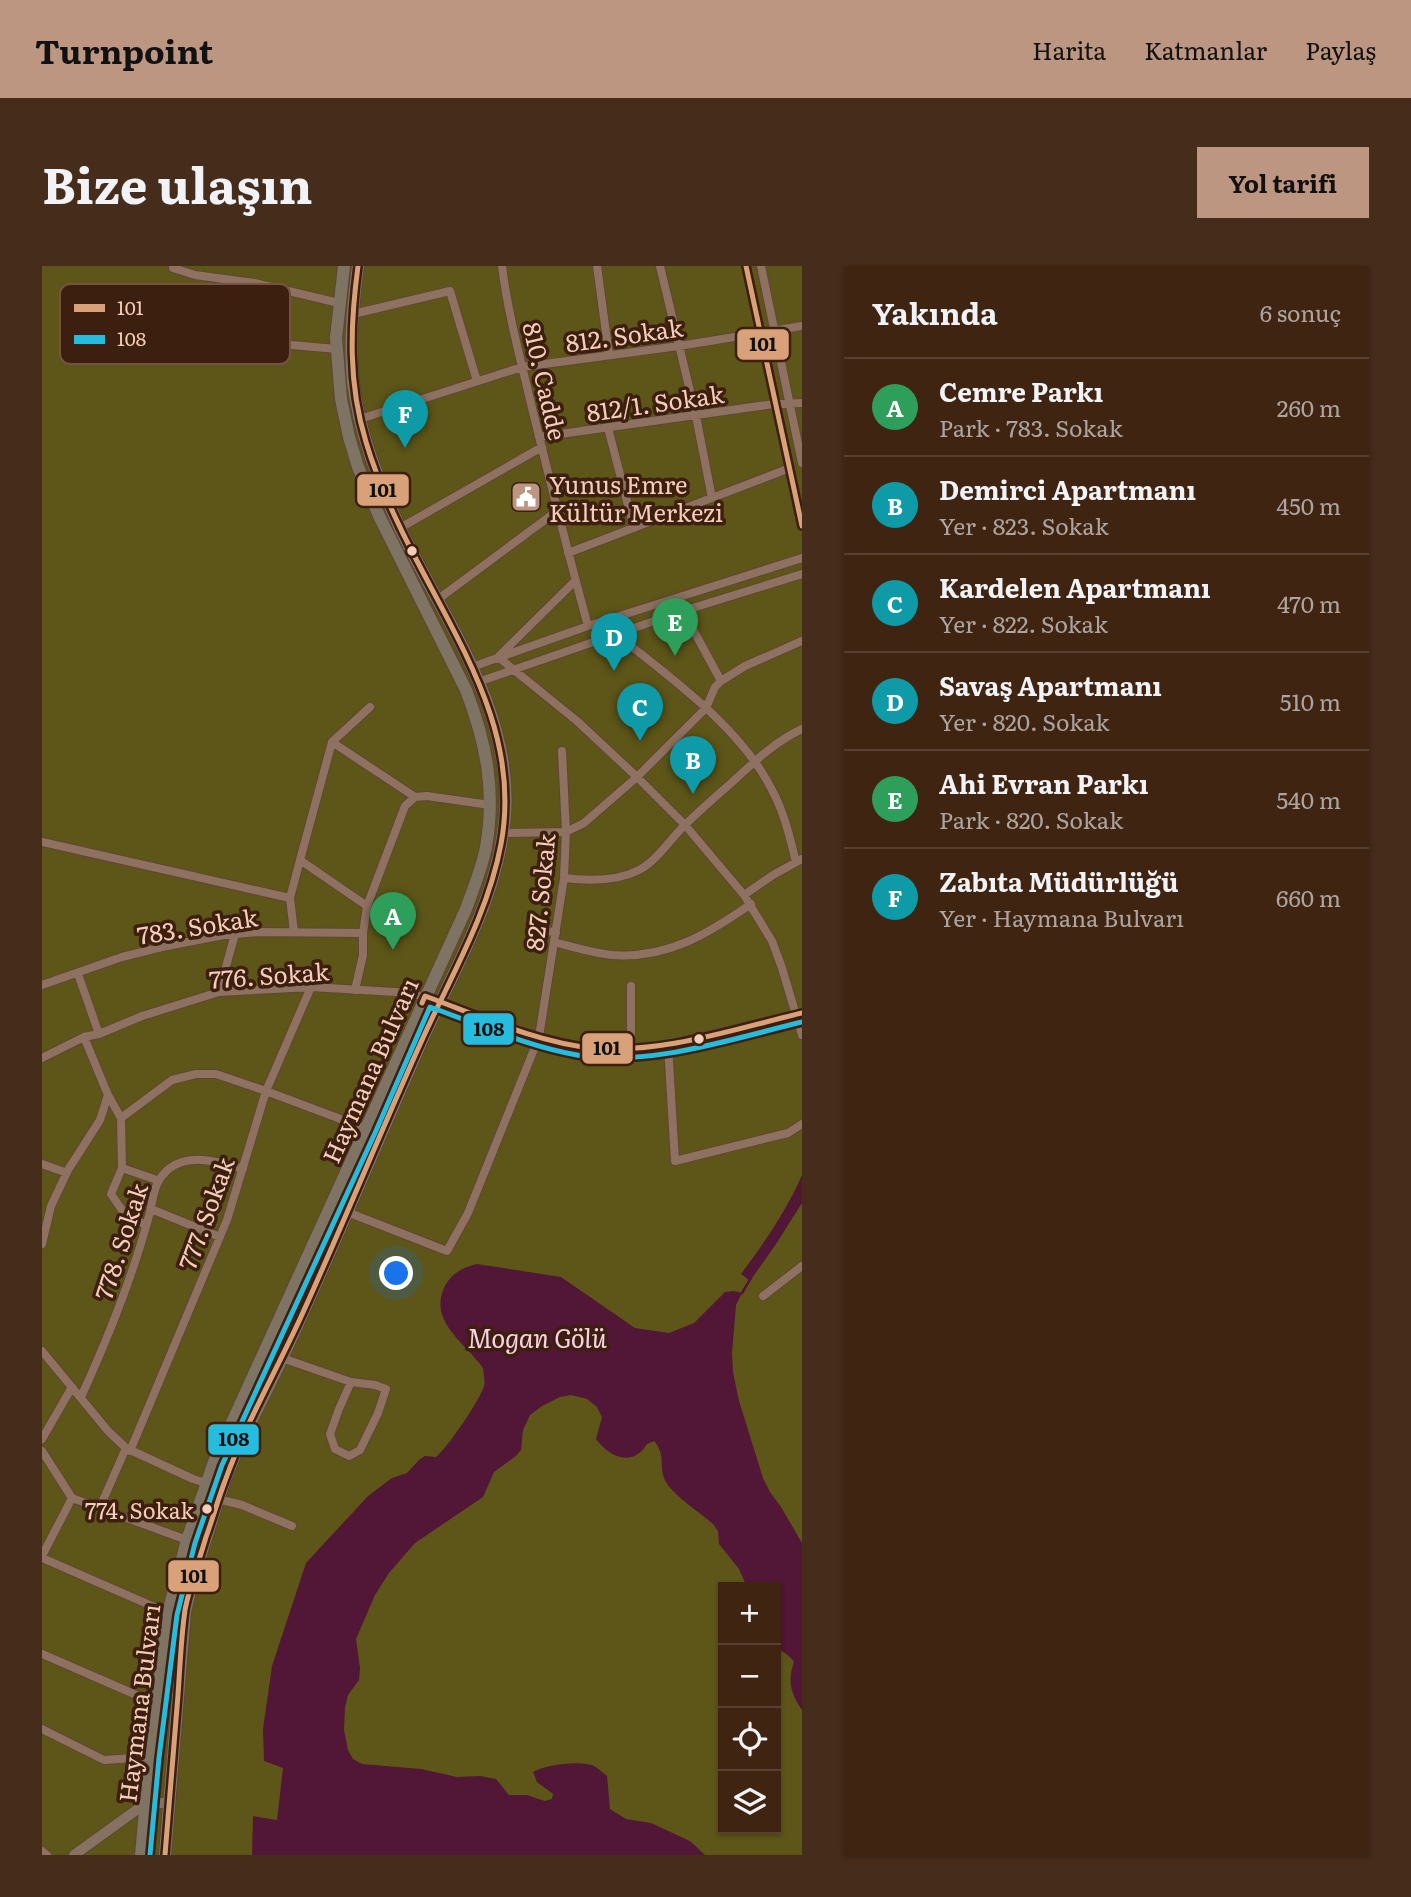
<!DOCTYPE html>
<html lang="tr">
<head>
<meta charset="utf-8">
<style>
	body { margin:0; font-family:Literata,serif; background:#462c1b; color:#f1f3f6 }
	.controls { position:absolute; right:21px; bottom:21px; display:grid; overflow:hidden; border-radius:0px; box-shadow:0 2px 5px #0004 }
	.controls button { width:63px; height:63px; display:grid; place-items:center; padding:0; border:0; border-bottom:2px solid #584132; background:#3f2412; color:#f1f3f6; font:35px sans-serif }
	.you { position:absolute; left:355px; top:1008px; width:24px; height:24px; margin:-18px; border:5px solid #fff; border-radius:50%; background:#1a73e8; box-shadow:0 0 0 10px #1a73e833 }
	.badge { display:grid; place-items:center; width:46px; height:46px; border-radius:50%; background:#bd9681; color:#fff; font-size:23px; font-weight:700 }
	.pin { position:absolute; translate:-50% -58px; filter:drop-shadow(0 2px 4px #0008) }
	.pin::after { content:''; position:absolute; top:37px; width:24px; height:21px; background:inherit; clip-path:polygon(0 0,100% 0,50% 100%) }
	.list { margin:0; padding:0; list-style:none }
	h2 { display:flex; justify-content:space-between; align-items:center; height:91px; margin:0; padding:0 28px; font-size:30px }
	h2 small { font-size:23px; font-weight:400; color:#ada49f }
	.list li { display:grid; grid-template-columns:46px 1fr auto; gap:21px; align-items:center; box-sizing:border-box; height:98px; padding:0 28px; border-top:2px solid #584132 }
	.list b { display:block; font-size:26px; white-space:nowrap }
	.list p { margin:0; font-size:23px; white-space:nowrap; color:#ada49f }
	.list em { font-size:23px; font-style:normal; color:#ada49f }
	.icon { flex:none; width:38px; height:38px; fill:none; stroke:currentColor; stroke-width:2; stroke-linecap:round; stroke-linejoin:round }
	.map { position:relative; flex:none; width:760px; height:1589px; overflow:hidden; border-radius:0px }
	header { display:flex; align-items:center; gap:42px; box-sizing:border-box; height:98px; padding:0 35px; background:#bd9681; color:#111 }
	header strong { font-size:33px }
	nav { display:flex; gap:38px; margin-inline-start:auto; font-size:24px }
	.intro { display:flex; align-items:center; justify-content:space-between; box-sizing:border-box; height:168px; padding:0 42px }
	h1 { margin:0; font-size:49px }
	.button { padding:18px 32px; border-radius:0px; background:#bd9681; color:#111; font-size:24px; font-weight:700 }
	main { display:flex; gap:42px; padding:0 42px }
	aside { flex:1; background:#3f2412; border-radius:0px; box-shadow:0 2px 5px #0004 }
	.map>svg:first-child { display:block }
	.green { fill:#5d5618; fill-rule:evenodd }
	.water { fill:#521636 }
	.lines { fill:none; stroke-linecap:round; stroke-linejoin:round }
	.stream { stroke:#521636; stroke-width:2.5 }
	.minor-casing { stroke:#604636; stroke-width:10 }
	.major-casing { stroke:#604636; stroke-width:12 }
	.highway-casing { stroke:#604636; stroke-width:14 }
	.minor { stroke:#8e7160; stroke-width:8 }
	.major { stroke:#867263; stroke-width:10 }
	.highway { stroke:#7f7364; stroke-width:12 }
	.bus-1-casing { stroke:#3d1f0f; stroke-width:10 }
	.bus-2-casing { stroke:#3d1f0f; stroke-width:10 }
	.bus-1 { stroke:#d9a179; stroke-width:5 }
	.bus-2 { stroke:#26bcdd; stroke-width:5 }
	.bus-dot { fill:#f6cdba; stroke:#3d1f0f; stroke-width:2.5 }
	.labels { text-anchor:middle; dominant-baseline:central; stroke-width:7; stroke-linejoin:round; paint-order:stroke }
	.bus-label { font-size:22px; fill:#f6cdba; stroke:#3d1f0f; text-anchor:end }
	.street-label { font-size:24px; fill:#f6cdba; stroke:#3d1f0f }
	.poi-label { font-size:24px; fill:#f6cdba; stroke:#3d1f0f; text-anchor:start }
	.water-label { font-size:26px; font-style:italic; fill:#f9d0e4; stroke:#3d1f0f }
	.key { fill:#3d1f0f; stroke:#745342; stroke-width:2 }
	.key-label { font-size:19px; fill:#f6cdba }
	.line-badge { stroke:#3d1f0f; stroke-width:2.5 }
	.pale-badge-label { font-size:19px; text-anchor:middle; font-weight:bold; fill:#111 }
</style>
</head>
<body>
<header>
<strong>Turnpoint</strong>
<nav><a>Harita</a><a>Katmanlar</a><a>Paylaş</a></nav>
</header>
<div class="intro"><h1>Bize ulaşın</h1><a class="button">Yol tarifi</a></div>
<main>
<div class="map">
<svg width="760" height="1589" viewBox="0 0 760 1589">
	<rect width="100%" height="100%" fill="#543018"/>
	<!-- green -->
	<path class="green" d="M0,0H760V1589H0ZM681,1321H734V1563H681Z"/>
	<!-- water -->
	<path class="water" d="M760,909V937L734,978L708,1015L699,1008C722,977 745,944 760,909Z
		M435,998L519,1011L593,1062L627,1067L652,1057L683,1026L692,1025L700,1027L694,1039L690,1087L691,1106L697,1135L721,1212L728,1226L739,1241L760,1277V1444C749,1428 745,1415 752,1396C747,1387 738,1387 734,1378V1321H705L697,1303L677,1278L676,1265L671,1258C658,1246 628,1228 622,1212C617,1198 624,1189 612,1175L605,1178C591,1201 568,1192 554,1173L560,1151L555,1141L545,1133L529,1129L518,1131L500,1140L488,1149L481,1164L479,1184L474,1190L452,1206L441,1231L373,1277L347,1307L333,1329L314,1373L318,1402L317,1414L306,1429L303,1441L302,1464L306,1484L311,1493L320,1498L379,1503L415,1511L438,1510L454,1513L467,1529H485L503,1535L510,1533L511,1528L495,1516L491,1506C503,1499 538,1494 552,1500C556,1502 561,1507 565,1510L568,1543L584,1553L609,1557L648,1575L663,1589H210L211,1550L235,1554L241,1502L222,1495L221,1463L230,1400L264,1297L326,1230L350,1212L365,1207L377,1194L383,1190L394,1191C406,1181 438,1134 442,1120C443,1116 442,1108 441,1103C440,1099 435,1095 432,1091C414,1071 389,1051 402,1022C409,1007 420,1002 435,998Z"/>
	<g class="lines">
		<!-- stream -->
		<path class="stream" d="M700,1027L709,1012"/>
		<!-- minor casing -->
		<g class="minor-casing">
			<path id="minor" d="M131,0V2L153,9L212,17L297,37
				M460,0C466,48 479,95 490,142C508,215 526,287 546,360
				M555,0L567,89
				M618,0L654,150L670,232
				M704,0L760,260
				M719,0L760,197
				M182,13L183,66L191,74L295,83
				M311,48L408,25L435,115
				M318,153L480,101L637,80L760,60
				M566,162L592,262
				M497,171L732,138L760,137
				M358,262L500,181
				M526,287L748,202
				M533,315L456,391L535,455L595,511L643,559L702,629L730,675L740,702L760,769
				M395,334L515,245
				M641,345L679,415
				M574,368C628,412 698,460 730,524C742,546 748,572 754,596
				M430,401L546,360L760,292
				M436,416L641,345L760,308
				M290,476L328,441
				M461,567L524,566L542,557L595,511L664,442L673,421L679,415L703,400L760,375
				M0,576L248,632
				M522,612C546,615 574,616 597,604C615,595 628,573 643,559C657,545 672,532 687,519C710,498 732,476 760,463
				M702,629L731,609L760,593
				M325,640L258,594L290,476L373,531
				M488,660L514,667
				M252,666L248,632L258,594
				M512,676C531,681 550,687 570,689C625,693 666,668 709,638
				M36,708L57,768
				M0,719L80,691L120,681L182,669L217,666L321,667
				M313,724L321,689V667L325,640L363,540L373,531L385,530L448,539
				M177,726L193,668
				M42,771L66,829L79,852L80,902L115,914
				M626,779L633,895L746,867L760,858
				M589,783V720
				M0,792L42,771L57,768L100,750L177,726L269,721L370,727L497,771L536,780L552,782L589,783L626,779L760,747
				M79,852L130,814L154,808H174L224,825L325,863
				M0,898L25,907
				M80,902L69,928L80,944L104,960
				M109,943L178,971
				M305,946L405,985L426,947L497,771L522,612L524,566L520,485
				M0,978L9,940L26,904L58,854L66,829
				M721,1030L760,1000
				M0,1085L66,1165L84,1182L151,1213L164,1217
				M240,1092L309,1116L333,1119L344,1123L336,1147L318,1184L307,1190L293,1183L288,1168L297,1143L309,1116
				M39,1131C66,1072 90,1013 107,950C112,931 111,915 128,902C149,887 178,896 201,903
				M0,1173L30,1121
				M0,1185L30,1232L145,1274
				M88,1185L185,954L224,825L269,721
				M176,1233L200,1239L250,1260
				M58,1241L84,1182
				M0,1290L30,1232
				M0,1292L126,1347
				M0,1388L115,1438
				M0,1463L62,1494L108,1491
				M0,1585L5,1589"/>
		</g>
		<!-- major casing -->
		<g class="major-casing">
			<path id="major" d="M32,1589L104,1537H127"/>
		</g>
		<!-- highway casing -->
		<g class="highway-casing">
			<path id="highway" d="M99,1589L108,1491L126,1347L145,1274L172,1196L424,643C431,623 440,602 444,581C454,525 444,476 424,424L338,252L316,201L307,171L299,133L294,72L302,0
				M123,1589L143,1346C149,1318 158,1290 167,1263C174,1240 181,1216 191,1194C206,1159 225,1125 241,1090C290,985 334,878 381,772C414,700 457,629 463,549C471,443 400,351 357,260C336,214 317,166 311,116C307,77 311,38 316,0"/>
		</g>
		<!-- minor -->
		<use href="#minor" class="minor"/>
		<!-- major -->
		<use href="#major" class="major"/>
		<!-- highway -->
		<use href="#highway" class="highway"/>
		<!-- bus-1 casing -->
		<g class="bus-1-casing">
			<path id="bus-1" d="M704,0L760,260
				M380,737L383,730C435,749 496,777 551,782C621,788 692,763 760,747
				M123,1589C127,1536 132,1482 136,1429C138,1401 139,1372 143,1344C148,1319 157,1295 164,1271C171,1252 176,1233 183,1215C203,1159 233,1107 258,1053C300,961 338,867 380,774C409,710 446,648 459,578C479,471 421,384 374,293C354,255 336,217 324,176C306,117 308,60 316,0"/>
		</g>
		<!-- bus-2 casing -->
		<g class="bus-2-casing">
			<path id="bus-2" d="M108,1589L117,1492L135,1349L153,1277L180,1199L333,867L388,741C436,758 484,780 535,789C608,801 689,773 760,756"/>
		</g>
		<!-- bus-1 -->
		<use href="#bus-1" class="bus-1"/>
		<!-- bus-2 -->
		<use href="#bus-2" class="bus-2"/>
	</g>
	<!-- icons -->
	<defs>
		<g id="civic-square" transform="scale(1.575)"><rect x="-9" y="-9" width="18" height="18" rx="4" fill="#bd9681" stroke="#3d1f0f"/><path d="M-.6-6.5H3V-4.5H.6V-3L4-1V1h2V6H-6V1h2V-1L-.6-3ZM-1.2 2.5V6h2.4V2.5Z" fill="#fff"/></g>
	</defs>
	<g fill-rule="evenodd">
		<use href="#civic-square" x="484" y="231"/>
	</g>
	<!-- markers -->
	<g class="bus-dot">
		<circle cx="370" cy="285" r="6"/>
		<circle cx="657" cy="773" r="6"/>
		<circle cx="165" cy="1243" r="6"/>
	</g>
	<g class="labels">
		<!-- bus labels -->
		<g class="bus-label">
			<text x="152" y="1243">774. Sokak</text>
		</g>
		<!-- street labels -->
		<g class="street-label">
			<text transform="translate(582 68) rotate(-8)">812. Sokak</text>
			<text transform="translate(504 115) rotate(77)">810. Cadde</text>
			<text transform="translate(613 136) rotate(-8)">812/1. Sokak</text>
			<text transform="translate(497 626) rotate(-84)">827. Sokak</text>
			<text transform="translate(155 659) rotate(-9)">783. Sokak</text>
			<text transform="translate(227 708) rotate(-4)">776. Sokak</text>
			<text transform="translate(327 804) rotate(-66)">Haymana Bulvarı</text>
			<text transform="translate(163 947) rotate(-70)">777. Sokak</text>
			<text transform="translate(78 975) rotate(-72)">778. Sokak</text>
			<text transform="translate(96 1437) rotate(-83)">Haymana Bulvarı</text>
		</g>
		<!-- poi labels -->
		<g class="poi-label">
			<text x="507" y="217">Yunus Emre<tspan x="507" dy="28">Kültür Merkezi</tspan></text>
		</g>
		<!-- water labels -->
		<g class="water-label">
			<text x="495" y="1070">Mogan Gölü</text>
		</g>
	</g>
	<!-- legend -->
	<rect x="18" y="18" width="230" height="80" rx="10" class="key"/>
	<rect x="32" y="38" width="31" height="8" fill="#d9a179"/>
	<rect x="32" y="69" width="31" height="9" fill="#26bcdd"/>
	<g class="key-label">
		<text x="75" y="49">101</text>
		<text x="75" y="80">108</text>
	</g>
	<g class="line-badge">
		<rect x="694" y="62" width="54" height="33" rx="7" fill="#d9a179"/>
		<rect x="314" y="207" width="54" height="34" rx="7" fill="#d9a179"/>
		<rect x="420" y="746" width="53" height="34" rx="7" fill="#26bcdd"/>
		<rect x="539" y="766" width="53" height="33" rx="7" fill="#d9a179"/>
		<rect x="165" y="1157" width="53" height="33" rx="7" fill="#26bcdd"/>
		<rect x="125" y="1293" width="53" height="34" rx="7" fill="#d9a179"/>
	</g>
	<g class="pale-badge-label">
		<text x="721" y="85">101</text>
		<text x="341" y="231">101</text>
		<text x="447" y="770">108</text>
		<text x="565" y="789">101</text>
		<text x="192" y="1180">108</text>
		<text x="152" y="1317">101</text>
	</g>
</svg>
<div class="controls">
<button>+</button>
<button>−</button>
<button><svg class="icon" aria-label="locate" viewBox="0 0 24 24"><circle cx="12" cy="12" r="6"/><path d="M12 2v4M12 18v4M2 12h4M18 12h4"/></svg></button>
<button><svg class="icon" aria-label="layers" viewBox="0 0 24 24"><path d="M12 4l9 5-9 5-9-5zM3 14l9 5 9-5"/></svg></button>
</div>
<div class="you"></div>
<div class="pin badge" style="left:351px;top:684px;background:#2e9e5b">A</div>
<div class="pin badge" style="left:651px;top:528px;background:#0f9aa8">B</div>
<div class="pin badge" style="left:598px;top:475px;background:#0f9aa8">C</div>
<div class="pin badge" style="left:572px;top:405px;background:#0f9aa8">D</div>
<div class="pin badge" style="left:633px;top:390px;background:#2e9e5b">E</div>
<div class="pin badge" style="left:363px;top:182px;background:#0f9aa8">F</div>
</div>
<aside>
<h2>Yakında<small>6 sonuç</small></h2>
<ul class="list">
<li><span class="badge" style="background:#2e9e5b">A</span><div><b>Cemre Parkı</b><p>Park · 783. Sokak</p></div><em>260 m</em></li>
<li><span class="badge" style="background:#0f9aa8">B</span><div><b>Demirci Apartmanı</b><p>Yer · 823. Sokak</p></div><em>450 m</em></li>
<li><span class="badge" style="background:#0f9aa8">C</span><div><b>Kardelen Apartmanı</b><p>Yer · 822. Sokak</p></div><em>470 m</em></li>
<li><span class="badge" style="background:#0f9aa8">D</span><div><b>Savaş Apartmanı</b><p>Yer · 820. Sokak</p></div><em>510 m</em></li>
<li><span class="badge" style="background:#2e9e5b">E</span><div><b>Ahi Evran Parkı</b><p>Park · 820. Sokak</p></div><em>540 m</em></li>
<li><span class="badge" style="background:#0f9aa8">F</span><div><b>Zabıta Müdürlüğü</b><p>Yer · Haymana Bulvarı</p></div><em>660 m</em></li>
</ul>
</aside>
</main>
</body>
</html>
